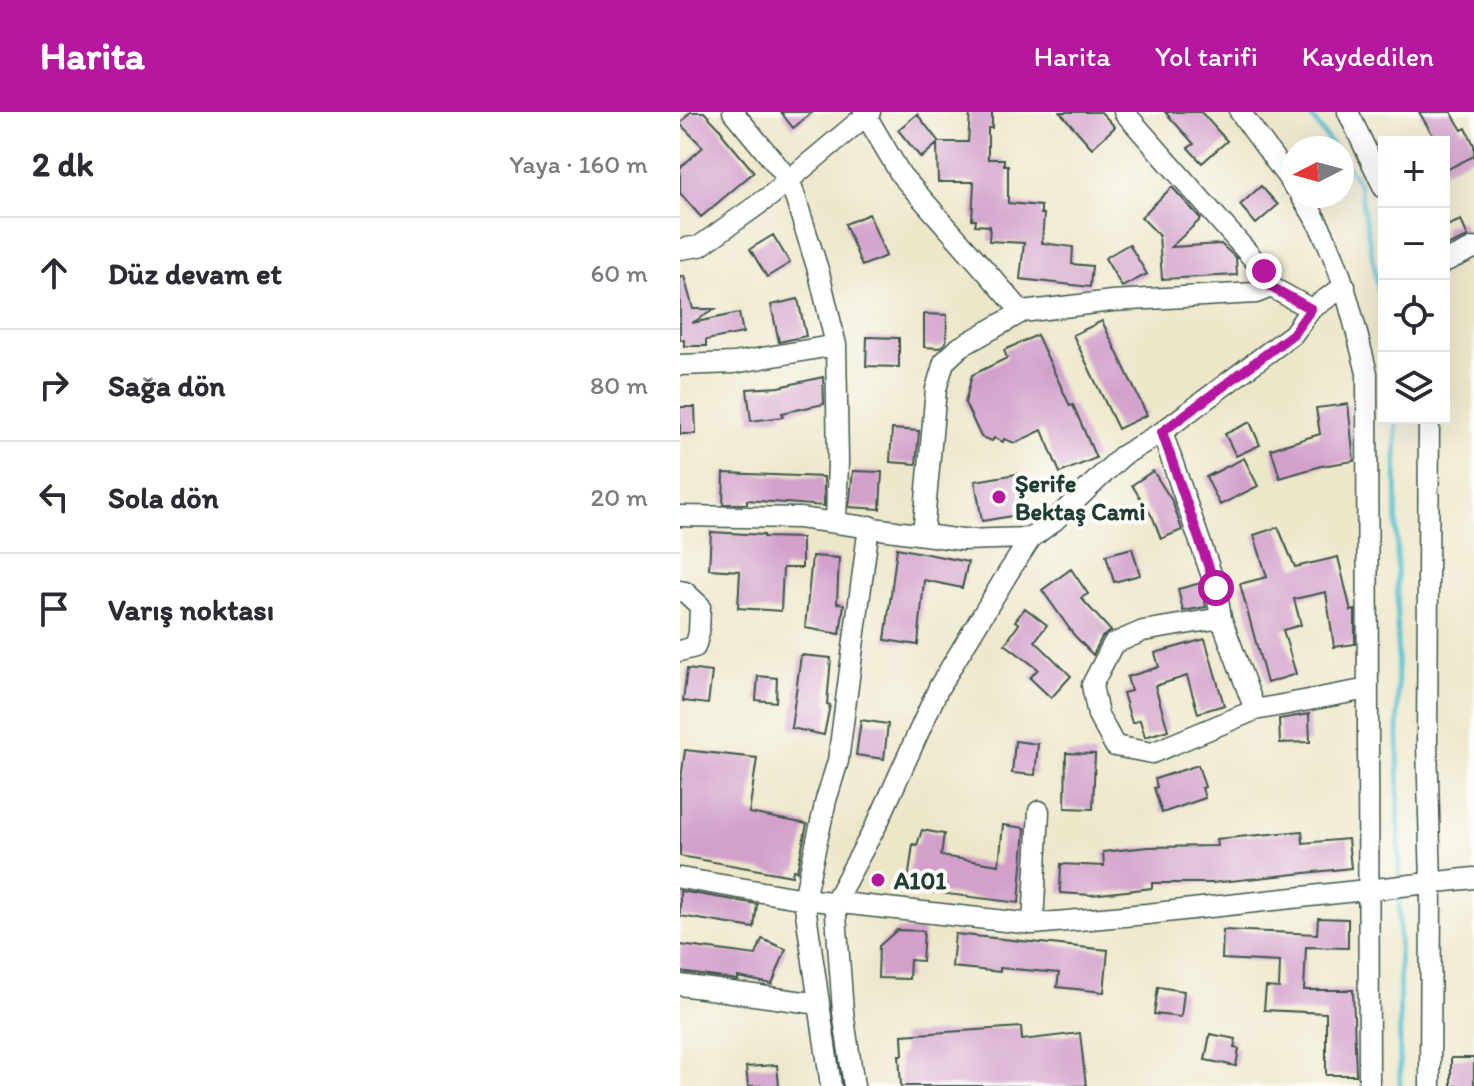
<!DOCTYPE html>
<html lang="tr">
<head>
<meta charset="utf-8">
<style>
	body { margin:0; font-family:Itim,sans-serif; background:#f7f7f7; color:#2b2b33 }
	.controls { position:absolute; right:24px; top:24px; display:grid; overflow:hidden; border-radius:0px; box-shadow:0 8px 32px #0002 }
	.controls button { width:72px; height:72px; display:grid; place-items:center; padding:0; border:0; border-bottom:2px solid #e1e1e2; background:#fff; color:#2b2b33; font:40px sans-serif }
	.compass { position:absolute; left:602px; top:24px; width:72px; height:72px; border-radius:50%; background:#fff; box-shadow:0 8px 32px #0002; rotate:264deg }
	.stop { position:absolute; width:24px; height:24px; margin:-18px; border:6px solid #b5179e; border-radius:50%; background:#fff }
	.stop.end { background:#b5179e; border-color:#fff; box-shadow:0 2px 8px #0008 }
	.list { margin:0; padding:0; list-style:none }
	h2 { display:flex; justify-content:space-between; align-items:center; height:104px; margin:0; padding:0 32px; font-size:34px }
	h2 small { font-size:26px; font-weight:400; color:#7c7c81 }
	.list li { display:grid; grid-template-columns:52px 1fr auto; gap:24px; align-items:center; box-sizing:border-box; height:112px; padding:0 32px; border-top:2px solid #e1e1e2 }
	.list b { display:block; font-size:30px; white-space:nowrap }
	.list em { font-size:26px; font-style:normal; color:#7c7c81 }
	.icon { flex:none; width:44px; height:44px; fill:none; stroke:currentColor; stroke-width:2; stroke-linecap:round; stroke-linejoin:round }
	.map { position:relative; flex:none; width:794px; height:974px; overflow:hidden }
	header { display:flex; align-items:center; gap:48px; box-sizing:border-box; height:112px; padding:0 40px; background:#b5179e; color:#fff }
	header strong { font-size:38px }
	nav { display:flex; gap:44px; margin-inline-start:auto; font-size:28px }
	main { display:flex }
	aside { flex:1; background:#fff }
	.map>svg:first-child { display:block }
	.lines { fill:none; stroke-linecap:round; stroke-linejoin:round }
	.stream { stroke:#51bccd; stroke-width:5 }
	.building { fill:#d2a0cb }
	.minor-casing { stroke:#3e564a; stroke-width:23 }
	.minor { stroke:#fff; stroke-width:20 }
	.route { stroke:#b5179e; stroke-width:10 }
	.poi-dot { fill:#b5179e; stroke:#fdfcf7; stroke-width:3 }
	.labels { text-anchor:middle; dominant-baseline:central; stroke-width:8; stroke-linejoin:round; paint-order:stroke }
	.poi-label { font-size:24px; font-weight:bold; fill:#1f3d34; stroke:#fdfcf7; text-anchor:start }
</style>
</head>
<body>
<header>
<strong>Harita</strong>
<nav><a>Harita</a><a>Yol tarifi</a><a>Kaydedilen</a></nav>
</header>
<main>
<aside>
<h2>2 dk<small>Yaya · 160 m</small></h2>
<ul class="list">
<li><svg class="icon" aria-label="ahead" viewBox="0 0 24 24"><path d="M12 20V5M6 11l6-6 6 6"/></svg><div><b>Düz devam et</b></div><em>60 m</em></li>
<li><svg class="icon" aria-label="right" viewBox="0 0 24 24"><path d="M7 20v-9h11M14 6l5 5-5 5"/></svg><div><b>Sağa dön</b></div><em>80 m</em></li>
<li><svg class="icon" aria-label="left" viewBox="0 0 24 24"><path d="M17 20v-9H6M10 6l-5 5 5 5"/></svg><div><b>Sola dön</b></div><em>20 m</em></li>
<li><svg class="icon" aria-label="arrive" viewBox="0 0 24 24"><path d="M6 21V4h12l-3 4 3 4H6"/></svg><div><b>Varış noktası</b></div></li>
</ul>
</aside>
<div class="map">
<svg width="794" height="974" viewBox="0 0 794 974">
	<rect width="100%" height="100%" fill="#fdfcf7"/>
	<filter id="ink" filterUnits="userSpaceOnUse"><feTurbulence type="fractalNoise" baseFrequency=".0125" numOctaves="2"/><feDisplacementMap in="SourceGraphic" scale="16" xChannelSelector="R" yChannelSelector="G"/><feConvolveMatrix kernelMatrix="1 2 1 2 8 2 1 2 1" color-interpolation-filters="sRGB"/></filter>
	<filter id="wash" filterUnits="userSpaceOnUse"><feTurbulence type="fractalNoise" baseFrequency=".006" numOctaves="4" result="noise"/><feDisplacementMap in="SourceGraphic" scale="32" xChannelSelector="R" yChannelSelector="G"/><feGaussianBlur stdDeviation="1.8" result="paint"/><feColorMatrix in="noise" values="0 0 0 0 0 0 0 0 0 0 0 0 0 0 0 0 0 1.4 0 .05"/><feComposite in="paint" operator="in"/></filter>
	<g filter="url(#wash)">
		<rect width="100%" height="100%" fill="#ede7ca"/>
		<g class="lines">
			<!-- stream -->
			<path class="stream" d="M628,0L654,36
				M662,47L678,69L704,205
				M716,306L719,769
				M719,779L720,974"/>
		</g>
		<g id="blocks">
			<!-- building -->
			<path class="building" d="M10,0H24L43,20L42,22L74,60L21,105L0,81V56L23,35L0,12Z
				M101,0H133L113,16Z
				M290,0H312V16H308V47H324V53H328V91L361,94V102H364L362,131L393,135L392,152L412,154L410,175L340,167L344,131L309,129L310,114L295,113L296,108H292L294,70H258L257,32L241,46L218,18L237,2L259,30H288Z
				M380,0H421L435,15L412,36Z
				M485,0H521L547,29L522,51L508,36L514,32Z
				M739,0H771L782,18L786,16L794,33V44L764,59V30H757Z
				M581,74L598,93L576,112L560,93Z
				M492,75L521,107L491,135L541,132L556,146L557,163L482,167L479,123L461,105Z
				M189,102L206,144L182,154L165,112Z
				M781,108L788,125L764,135V115Z
				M93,123L110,151L87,165L70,137Z
				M449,132L467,162L442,175L425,146Z
				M4,164L13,197H35L12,211L59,201L63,221L26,228V234H4V228H0V165Z
				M118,187L126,224L99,230L91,193Z
				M244,202L267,203L266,230L260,236L244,235Z
				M422,209L467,303L438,317L393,223Z
				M357,223L390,294L393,293L416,346L380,361L362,318L335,331L324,327L323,330L314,326L312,329L301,325L285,291L292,263L327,246L324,238Z
				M187,225L219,226V255L186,254Z
				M143,265L144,292L102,301L103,305L71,309L67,277L99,275Z
				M668,292L674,349L641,354L600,366L591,337L640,322L636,296Z
				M0,295H15L16,322H0Z
				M570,310L580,333L556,344L545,322Z
				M212,317L239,319L236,352L210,350Z
				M564,346L578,374L540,393L526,365Z
				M173,359L202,360L200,397L169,395Z
				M473,359L492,389L502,418L481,427L473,406L452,373Z
				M44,361L144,365V394L67,388V392H43Z
				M337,362L344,402L302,409L295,369Z
				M598,415L615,455L658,445L671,499L675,498V532L654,535L646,480L614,487L621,513L603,518L616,562L587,571L560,472L587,465L574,423Z
				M31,420L84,423V425L122,426V456H103L101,499L58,496L60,459L29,457Z
				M217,436L288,450L282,476L244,468L238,533L205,528Z
				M452,436L460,463L434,470L426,443Z
				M132,444L159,446L157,491L164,492L160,522L125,516Z
				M391,457L408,482L401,486L431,519L422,525L413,543L394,523L362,478Z
				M521,471L526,495L503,499L498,477Z
				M345,496L367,513L355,529L391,564L371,586L350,566L358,557L325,532L339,512L335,509Z
				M525,527L544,593L518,601L507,564L475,574L488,618L465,625L460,608L452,611L443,581L451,579L447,565L479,555L475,541Z
				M121,543L151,546L147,592L150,593L144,623L111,616Z
				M7,557L32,560L28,592L3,589Z
				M78,564L97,566L96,590L76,588Z
				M629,602L630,630L600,631L599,607Z
				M181,608L208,612L204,647L176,643Z
				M335,629L358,632L355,663L332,661Z
				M5,638L77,646L69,701L127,712L117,759L113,758L112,764L0,744V674Z
				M386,641L415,642L413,697L385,696Z
				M518,653L525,675L522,676L525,686L482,701L474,676L477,675L475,667Z
				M323,713L345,716L339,791L227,777L233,732L237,733L242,718L264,722L261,744L319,753Z
				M622,719L623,731L668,727L671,756L532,771H472V776L411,783L380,781L381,752L424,754L423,740L468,735L537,734L536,727Z
				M0,779L77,792L74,816L0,804Z
				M638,806L668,807V836L626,835L624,878H673L676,963H646V901L584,898L586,875L599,876L600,850L542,847L543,818L637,822Z
				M217,818L244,819L242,849L230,848L229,867L198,866L199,834Z
				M275,822L428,838L424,880L377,875L379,861L320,856V860L272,855Z
				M82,827L106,837L92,872L58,865V868L0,860V833L76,843Z
				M478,875L504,879L501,905L474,902Z
				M341,915L342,928L400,921L406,974H221L219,943H223L222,923Z
				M530,922L556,927L554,936L559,937L556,954L525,948Z
				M771,946H794V974H771Z
				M97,953L99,974H68L66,955Z"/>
		</g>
	</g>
	<g filter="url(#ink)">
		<use href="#blocks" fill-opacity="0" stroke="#3e564a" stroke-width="2"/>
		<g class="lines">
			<!-- minor casing -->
			<g class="minor-casing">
				<path id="minor" d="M53,0L110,69L139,161L156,233L158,349L156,409
					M184,0L221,63L342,200
					M560,0L614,74
					M668,0L704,76
					M621,84C659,137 671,199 687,261L689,974
					M0,137L20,134L90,84L190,0
					M764,150L794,136
					M591,175L631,197
					M0,253L54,251L156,233
					M749,306L747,632L751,772L750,974
					M482,320L536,476L541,506L575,598
					M0,404L119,406L282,428L351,426
					M243,422L256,277L264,250L280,235L342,200L432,189L576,181L591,175L584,159L444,0
					M0,479L5,480L20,494L19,521L15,535L0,539
					M541,506L463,519L433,532L412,573L418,603L435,634L472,641L575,598L688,577
					M0,766L124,787L353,812L467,802L794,766
					M353,812L359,699
					M0,873L139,892
					M151,974L124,787L146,688L158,649L189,414
					M174,974L163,900L155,789L198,710L259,575L328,461L351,426L375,408L442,344L482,320L613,222L631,197L665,174"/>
			</g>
			<!-- minor -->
			<use href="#minor" class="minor"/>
		</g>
	</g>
	<g class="lines" filter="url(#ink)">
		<!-- route -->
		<path class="route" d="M536,476L482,320L613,222L631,197L591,175L584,159"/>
	</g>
	<!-- markers -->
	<g class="poi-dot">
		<circle cx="319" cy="385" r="8"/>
		<circle cx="198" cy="768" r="8"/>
	</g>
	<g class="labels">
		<!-- poi labels -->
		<g class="poi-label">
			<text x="335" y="371">Şerife<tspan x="335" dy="28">Bektaş Cami</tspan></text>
			<text x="214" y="768">A101</text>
		</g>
	</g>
</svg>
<div class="controls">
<button>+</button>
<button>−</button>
<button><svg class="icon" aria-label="locate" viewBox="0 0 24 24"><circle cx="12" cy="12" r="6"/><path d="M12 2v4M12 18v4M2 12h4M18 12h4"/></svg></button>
<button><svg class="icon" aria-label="layers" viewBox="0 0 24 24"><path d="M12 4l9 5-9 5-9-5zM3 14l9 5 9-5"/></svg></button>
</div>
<svg class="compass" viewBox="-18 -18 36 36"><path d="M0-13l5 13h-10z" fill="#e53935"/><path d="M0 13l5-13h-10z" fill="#7c7c81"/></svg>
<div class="stop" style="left:536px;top:476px"></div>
<div class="stop end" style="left:584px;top:159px"></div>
</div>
</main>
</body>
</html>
